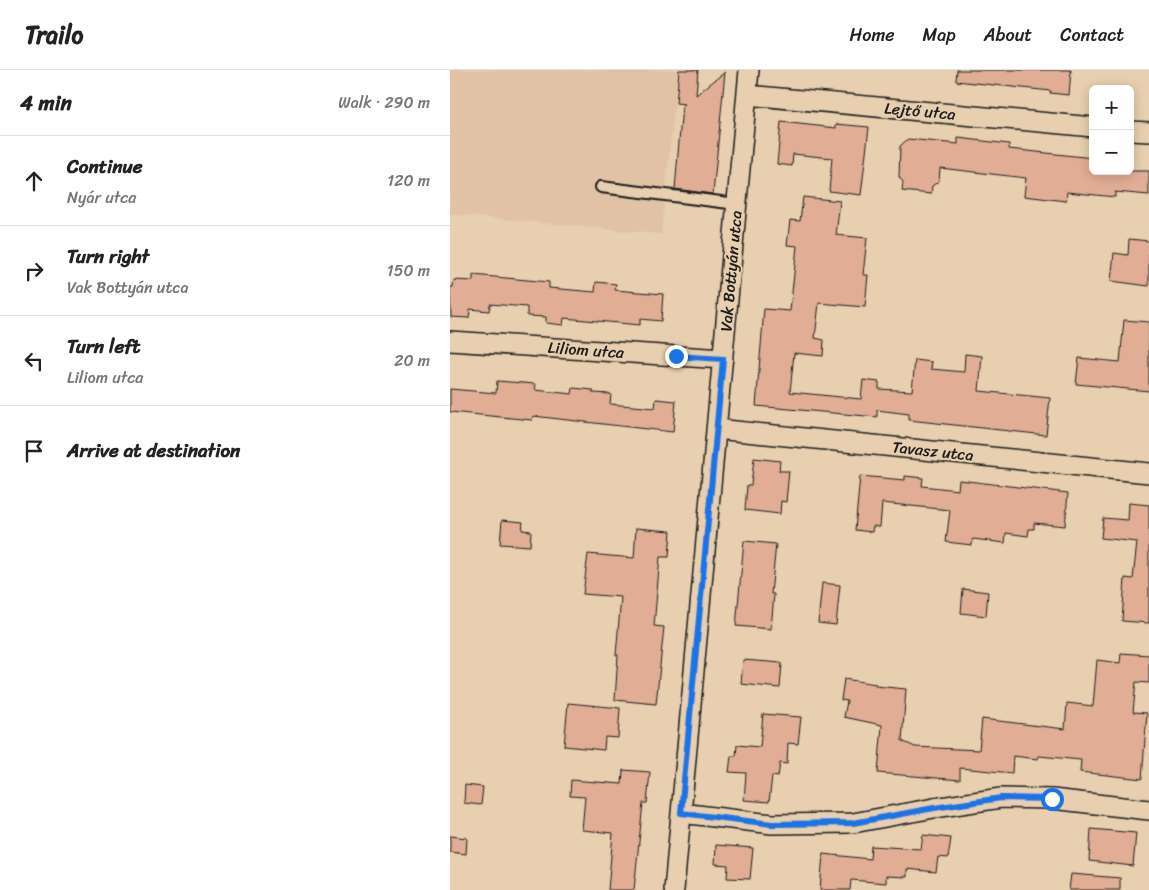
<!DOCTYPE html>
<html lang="en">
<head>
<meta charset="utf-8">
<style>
	body { margin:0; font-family:Sriracha,sans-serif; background:#f6f6f6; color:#222 }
	.controls { position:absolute; right:15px; top:15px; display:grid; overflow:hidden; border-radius:8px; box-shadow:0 2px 12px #0003 }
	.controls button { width:45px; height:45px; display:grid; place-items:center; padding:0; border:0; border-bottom:1px solid #e0e0e0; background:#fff; color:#222; font:25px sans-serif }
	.stop { position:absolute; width:15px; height:15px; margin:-11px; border:4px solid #1a73e8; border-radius:50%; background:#fff }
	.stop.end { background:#1a73e8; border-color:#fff; box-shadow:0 1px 5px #0008 }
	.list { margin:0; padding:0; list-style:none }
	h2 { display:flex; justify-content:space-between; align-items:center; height:65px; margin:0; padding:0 20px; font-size:21px }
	h2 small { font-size:16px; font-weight:400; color:#767676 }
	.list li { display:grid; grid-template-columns:32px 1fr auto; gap:15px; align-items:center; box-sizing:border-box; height:90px; padding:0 20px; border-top:1px solid #e0e0e0 }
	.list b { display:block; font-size:19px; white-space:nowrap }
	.list p { margin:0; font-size:16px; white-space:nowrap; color:#767676 }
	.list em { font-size:16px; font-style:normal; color:#767676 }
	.icon { flex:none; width:28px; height:28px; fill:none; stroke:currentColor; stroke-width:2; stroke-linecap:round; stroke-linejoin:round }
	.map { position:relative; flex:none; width:699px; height:820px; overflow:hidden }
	header { display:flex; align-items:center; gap:30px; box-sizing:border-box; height:70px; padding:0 25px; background:#fff; border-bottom:1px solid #e0e0e0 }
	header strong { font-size:24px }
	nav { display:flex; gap:28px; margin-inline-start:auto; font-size:18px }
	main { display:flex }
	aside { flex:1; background:#fff }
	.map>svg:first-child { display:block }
	.built { fill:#e1c2a4 }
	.building { fill:#e1ad95; stroke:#1c1c1c }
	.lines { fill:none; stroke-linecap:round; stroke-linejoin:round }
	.service-casing { stroke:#1c1c1c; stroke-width:14 }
	.minor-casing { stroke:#1c1c1c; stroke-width:22 }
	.service { stroke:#e7cfaf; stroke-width:10 }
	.minor { stroke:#e7cfaf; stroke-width:19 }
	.route { stroke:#1a73e8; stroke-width:6 }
	.labels { text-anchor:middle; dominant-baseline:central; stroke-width:4; stroke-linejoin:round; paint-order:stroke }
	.street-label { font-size:16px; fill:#1c1c1c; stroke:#e7cfaf }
</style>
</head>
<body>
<header>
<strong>Trailo</strong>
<nav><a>Home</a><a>Map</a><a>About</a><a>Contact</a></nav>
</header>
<main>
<aside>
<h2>4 min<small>Walk · 290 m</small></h2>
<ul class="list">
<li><svg class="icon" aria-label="ahead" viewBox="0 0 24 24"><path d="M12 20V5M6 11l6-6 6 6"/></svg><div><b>Continue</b><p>Nyár utca</p></div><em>120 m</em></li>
<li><svg class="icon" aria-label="right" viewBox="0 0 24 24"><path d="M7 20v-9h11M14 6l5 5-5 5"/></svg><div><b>Turn right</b><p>Vak Bottyán utca</p></div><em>150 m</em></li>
<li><svg class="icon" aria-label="left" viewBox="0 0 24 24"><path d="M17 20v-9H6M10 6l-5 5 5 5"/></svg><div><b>Turn left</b><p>Liliom utca</p></div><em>20 m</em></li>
<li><svg class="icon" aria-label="arrive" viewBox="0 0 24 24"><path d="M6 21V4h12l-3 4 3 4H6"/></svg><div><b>Arrive at destination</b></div></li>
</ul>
</aside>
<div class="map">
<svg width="699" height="820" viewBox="0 0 699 820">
	<rect width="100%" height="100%" fill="#e7cfaf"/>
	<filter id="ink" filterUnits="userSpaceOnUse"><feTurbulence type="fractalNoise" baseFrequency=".02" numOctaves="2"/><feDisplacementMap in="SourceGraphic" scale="10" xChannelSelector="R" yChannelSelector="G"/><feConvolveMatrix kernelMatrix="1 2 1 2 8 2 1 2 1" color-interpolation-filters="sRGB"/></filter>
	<g filter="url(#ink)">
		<!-- built -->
		<path class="built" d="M0,0H228L211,164L0,144Z"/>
		<!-- building -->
		<path class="building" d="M229,0H248L246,25L275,2L263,124L225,119L232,36L235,34L226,33Z
			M507,0H621L619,25L600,23L601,21L506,11Z
			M331,52L386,58V54L419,57L411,125L379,121L382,88L343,84L342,96L327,94Z
			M508,68L559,74V79L643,88V101H699V125L665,122V127L617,122L616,131L574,126L576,108L490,98L489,111L482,116L481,124L452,121L453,112L449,107L450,76L458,69L508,74Z
			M353,127L390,131L386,165L417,168L413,205H418L415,237L369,233L365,268L374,270L373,286L344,283L340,322L411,329L413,310L429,312V319L462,321L465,290L482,292L481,299L514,302L515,284L532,286L529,321L600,328L596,365L459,350V344L427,340V347L306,336L314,239L340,241L347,176L337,175L340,150L350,151Z
			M679,169L699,171V216L661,211L664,183L678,185Z
			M23,205L99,212V218L145,222L146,212L166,214L165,220L213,224L211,251L190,249V255L114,248L113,255L96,253V247L77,246V237L40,234L39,241L20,239L19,248L1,247L0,217H3L4,210L23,211Z
			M674,250L699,252V321L626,314L629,288L670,292Z
			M47,311L86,314L85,320L122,324L123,318L143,320V323L161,324L160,334L205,338L206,329L226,331L223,362L83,346L82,350L0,342V319L46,323Z
			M304,388L330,391L329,401H339L336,432L331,431L330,444L295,440L297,415H301Z
			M410,406L455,410V406L473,408L472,416L508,420L509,410L618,423L615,456L584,453V459H579L578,466L556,463L555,473L523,469L522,475L496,472L500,440L432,433L430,457L423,456L422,462L405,460Z
			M679,433L699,435V553L672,551L675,508L683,509L687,472L651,468L653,448L678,450Z
			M52,450L73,452L72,460L81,461L80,476L50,474Z
			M186,458L221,461L219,487H210L204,556L214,557L206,634L165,630L168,585H166L171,527L133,524L138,484L184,488Z
			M294,471L326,474L321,524H324L321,559L286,556Z
			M372,513L390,515L386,555L368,553Z
			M513,519L538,522L536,546L511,543Z
			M671,583L699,585V613L686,612L683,642L697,643L692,709L630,702L631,690L589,686L588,689L563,686L562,703L510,698V710L428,703L432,655L394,647L397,631L391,630L394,609L426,614L425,616L456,619L452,671L465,677L529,680L532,649L615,659L617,633L643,636L647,590L670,593Z
			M293,590L332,593L330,618L291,614Z
			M118,633L170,638L168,668L155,667L154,680L114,676Z
			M313,644L351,647L348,674L338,673L337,694L330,693L328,707L322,706L319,732L294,730L296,703L279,702L281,686H286L287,675L310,677Z
			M173,700L200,702L197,733H193L184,820H158L163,763L132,760L135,727L120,726L121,710L172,714Z
			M15,715L33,717L31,735L14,733Z
			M641,759L686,763L683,796L639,791Z
			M473,765L501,768L498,788L488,787L486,802L457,799V807L436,806V813L401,810L400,820H370L373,784L420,789L421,776L471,779Z
			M0,766L17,768L16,784L0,782Z
			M266,775L303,778L300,809L277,808L278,795L265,794Z
			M621,804L670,808V820H619Z"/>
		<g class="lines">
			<!-- service casing -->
			<g class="service-casing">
				<path id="service" d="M151,117L287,134"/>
			</g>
			<!-- minor casing -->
			<g class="minor-casing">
				<path id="minor" d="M297,25L643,57
					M680,61L699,62
					M0,271L273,289
					M266,359L699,403
					M231,743L322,754L403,753L484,738L551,728L602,729L699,740
					M224,820L299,0"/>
			</g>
			<!-- service -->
			<use href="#service" class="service"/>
			<!-- minor -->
			<use href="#minor" class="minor"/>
		</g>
	</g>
	<g class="lines" filter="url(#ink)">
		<!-- route -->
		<path class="route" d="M226,286L273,289L231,743L322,754L403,753L484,738L551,728L602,729"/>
	</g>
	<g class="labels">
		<!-- street labels -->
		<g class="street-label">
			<text transform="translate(470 41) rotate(5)">Lejtő utca</text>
			<text transform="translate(281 201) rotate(-85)">Vak Bottyán utca</text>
			<text transform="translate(136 280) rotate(4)">Liliom utca</text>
			<text transform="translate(483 381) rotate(6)">Tavasz utca</text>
		</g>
	</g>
</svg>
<div class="controls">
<button>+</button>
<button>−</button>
</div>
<div class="stop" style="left:602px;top:729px"></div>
<div class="stop end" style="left:226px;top:286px"></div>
</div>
</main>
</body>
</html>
